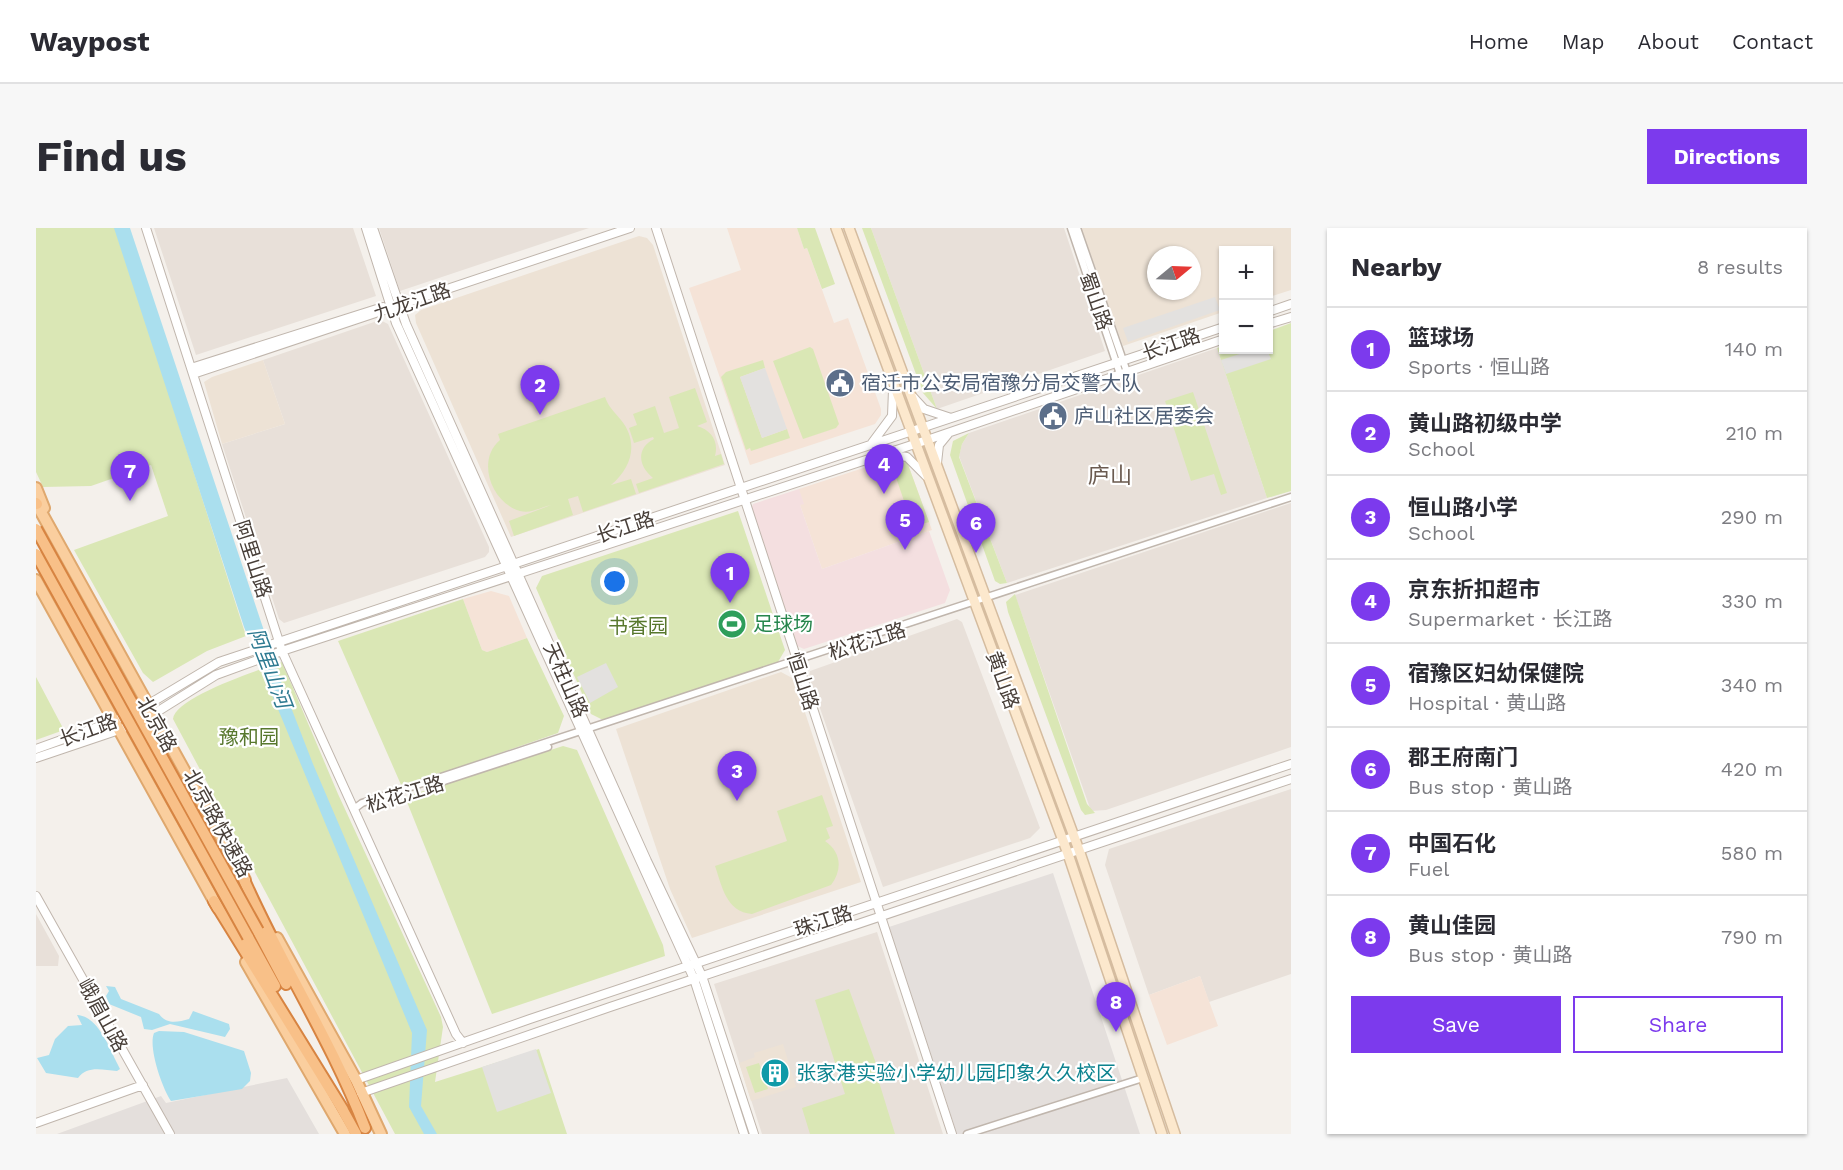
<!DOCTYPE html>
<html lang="en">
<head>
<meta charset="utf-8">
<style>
	body { margin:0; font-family:"Work Sans","Noto Sans SC",sans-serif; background:#f7f7f7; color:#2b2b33 }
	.controls { position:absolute; right:18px; top:18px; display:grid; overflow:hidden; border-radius:0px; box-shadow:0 2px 4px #0004 }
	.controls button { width:54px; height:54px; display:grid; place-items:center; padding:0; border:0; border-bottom:2px solid #e1e1e2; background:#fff; color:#2b2b33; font:30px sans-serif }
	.compass { position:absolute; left:1111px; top:18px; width:54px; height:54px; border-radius:50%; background:#fff; box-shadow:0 2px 4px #0004; rotate:71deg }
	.you { position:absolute; left:579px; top:354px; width:21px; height:21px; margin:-15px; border:4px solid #fff; border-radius:50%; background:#1a73e8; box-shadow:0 0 0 9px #1a73e833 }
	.badge { display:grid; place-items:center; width:39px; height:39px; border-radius:50%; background:#7c3aed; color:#fff; font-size:20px; font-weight:700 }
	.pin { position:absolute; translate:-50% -50px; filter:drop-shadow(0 2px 3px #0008) }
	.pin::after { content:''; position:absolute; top:32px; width:21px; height:18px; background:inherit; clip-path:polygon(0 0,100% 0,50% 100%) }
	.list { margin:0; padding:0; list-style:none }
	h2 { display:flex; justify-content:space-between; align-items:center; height:78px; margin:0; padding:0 24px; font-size:26px }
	h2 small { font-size:20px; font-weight:400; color:#7c7c81 }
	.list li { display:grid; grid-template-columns:39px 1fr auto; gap:18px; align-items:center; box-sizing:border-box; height:84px; padding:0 24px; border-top:2px solid #e1e1e2 }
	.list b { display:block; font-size:22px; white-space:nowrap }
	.list p { margin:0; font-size:20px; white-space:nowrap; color:#7c7c81 }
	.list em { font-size:20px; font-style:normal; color:#7c7c81 }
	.actions { display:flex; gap:12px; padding:18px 24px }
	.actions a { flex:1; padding:14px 0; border:2px solid #7c3aed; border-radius:0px; text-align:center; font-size:21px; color:#7c3aed }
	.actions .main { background:#7c3aed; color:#fff }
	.map { position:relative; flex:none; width:1255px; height:906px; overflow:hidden; border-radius:0px }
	header { display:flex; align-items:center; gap:36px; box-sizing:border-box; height:84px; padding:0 30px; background:#fff; border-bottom:2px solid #e1e1e2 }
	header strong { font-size:28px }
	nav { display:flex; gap:33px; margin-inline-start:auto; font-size:21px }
	.intro { display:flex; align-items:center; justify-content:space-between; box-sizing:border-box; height:144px; padding:0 36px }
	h1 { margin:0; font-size:42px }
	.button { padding:15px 27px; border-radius:0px; background:#7c3aed; color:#fff; font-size:21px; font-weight:700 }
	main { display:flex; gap:36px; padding:0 36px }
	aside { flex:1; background:#fff; border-radius:0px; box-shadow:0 2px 4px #0004 }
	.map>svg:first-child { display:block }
	.residential { fill:#e8e0d9 }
	.commercial { fill:#f5e3d7 }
	.industrial { fill:#e4dfdc }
	.education { fill:#ede2d5; fill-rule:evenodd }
	.medical { fill:#f4dfe0 }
	.green { fill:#dae7b5 }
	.parking { fill:#e3e1df }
	.water { fill:#aadfee }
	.pier { fill:#f4f0eb }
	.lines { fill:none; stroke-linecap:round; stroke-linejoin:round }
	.minor-casing { stroke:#c0b6ad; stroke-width:9 }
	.tertiary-casing { stroke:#c0b6ad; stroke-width:10 }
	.secondary-casing { stroke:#d5bc9f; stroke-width:12 }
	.primary-casing { stroke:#dfa86e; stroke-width:14 }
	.trunk-casing { stroke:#d78442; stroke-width:14 }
	.minor { stroke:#fff; stroke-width:6 }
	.tertiary { stroke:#fff; stroke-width:8 }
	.secondary { stroke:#fce8cd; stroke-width:9 }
	.primary { stroke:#face9e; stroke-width:10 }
	.trunk { stroke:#f8c088; stroke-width:10 }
	.trunk-bridge-casing { stroke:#d78442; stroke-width:14; stroke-linecap:butt }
	.trunk-bridge { stroke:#f8c088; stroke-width:10 }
	.labels { text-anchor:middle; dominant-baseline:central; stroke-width:4.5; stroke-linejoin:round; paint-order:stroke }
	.street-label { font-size:20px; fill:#483f39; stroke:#fff }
	.service-label { font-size:20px; fill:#4e5e75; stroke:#fff; text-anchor:start }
	.leisure-label { font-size:20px; fill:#27864d; stroke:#fff; text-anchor:start }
	.park-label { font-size:20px; fill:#58782e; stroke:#fff }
	.culture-label { font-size:20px; fill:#0d838f; stroke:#fff; text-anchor:start }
	.water-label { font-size:21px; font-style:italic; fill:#2e7a91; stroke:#fff }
	.quarter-label { font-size:22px; fill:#6b5b50; stroke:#fff }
</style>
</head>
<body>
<header>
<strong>Waypost</strong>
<nav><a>Home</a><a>Map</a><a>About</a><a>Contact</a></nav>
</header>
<div class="intro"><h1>Find us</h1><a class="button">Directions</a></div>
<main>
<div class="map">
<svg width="1255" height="906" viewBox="0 0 1255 906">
	<rect width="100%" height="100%" fill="#f4f0eb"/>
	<!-- residential -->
	<path class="residential" d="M118,0H317L340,68L160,127Z
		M343,0H553L364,63Z
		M835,0H1028L1069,123L901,181Z
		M344,92L352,96L453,319V324L449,329L248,395L243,391L186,216L249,196L227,132Z
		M1181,120L1231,270L971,355L923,228L926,216L933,205Z
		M1255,275V519L1070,582L1055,583L979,367Z
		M921,391L926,394L1004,600L994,610L847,659L773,449L774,443Z
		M1255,561V746L1173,774L1164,748L1113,767L1069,637L1073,621Z
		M0,686L23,728L22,738H0Z
		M841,704L907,906H726L678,756Z"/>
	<!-- commercial -->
	<path class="commercial" d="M691,0H761L768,21L771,20L798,95L812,90L845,181V187L839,196L714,237L653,60L705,42Z
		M861,229L870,231L896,302L786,341L764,277L763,261Z
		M455,363L473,368L491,410L451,424L446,422L427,371Z
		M1164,748L1182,798L1131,817L1113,767Z"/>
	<!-- industrial -->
	<path class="industrial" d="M1017,645L1104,906H921L853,699Z
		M251,850L283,906H21L125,868L130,875Z"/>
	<!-- education -->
	<path class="education" d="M1045,0H1255V62L1233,69L1232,22H1188L1187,84L1087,118ZM1120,27H1156V63H1120Z
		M603,8L611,10L617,17L689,237L475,309L380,95L379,87L385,82Z
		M227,132L249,196L186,216L168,154L176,149Z
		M745,444L758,451L825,654L656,710L634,661L580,501Z
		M747,816L760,859L715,873L703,835L719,829L718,825Z"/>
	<!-- medical -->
	<path class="medical" d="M763,261L768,276L764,277L786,341L893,303L914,362L909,375L768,421L759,417L715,281L717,276Z"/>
	<!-- green -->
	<path class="green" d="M0,0H80L210,408L171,423L117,454L107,445L38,322L132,288L115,237L55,258L7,259L0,244Z
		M761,0H779L799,56L786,61L771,20L768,21Z
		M826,0H835L901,181L887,165Z
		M1255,95V263L1231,270L1181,120L1187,118L1188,122H1232L1233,103Z
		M774,119L777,121L803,196L800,200L767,211L737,133Z
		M727,132L729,140L704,149L726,210L751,201L754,210L715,223L714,220L710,222L685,149L690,144Z
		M659,160L671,194L661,198C675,202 683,213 679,228L685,226L688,236L603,265L600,256L617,250C602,238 600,220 618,211L617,209L598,215L593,200L601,197L597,186L619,178L628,205L643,200L633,169Z
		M1157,164L1191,265L1185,267L1178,246L1155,253L1129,173Z
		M569,169C573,180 578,183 585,192C603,214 596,240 575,257L595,251L600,266L547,284L542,268L532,271L537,287L478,308L473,293L515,277C505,279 495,286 484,283C455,275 440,232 464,212L462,206Z
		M933,205L926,216L923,229L971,355L964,356L959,353L914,227L917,213Z
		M861,229L870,231L893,294L877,299L854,232Z
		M702,283L749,422L742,434L567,492L555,486L500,360L506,348Z
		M979,366L1051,576L1059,585L1049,587L1045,582L972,384L970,374Z
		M427,371L446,422L451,424L491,410L528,488L522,505L366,559L302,413Z
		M246,434L302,566L405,789L407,799L399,854L503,821L531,906H359L137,491C139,469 225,441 246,434Z
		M0,449L28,502L0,512Z
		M527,518L541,522L627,717L629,728L456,786L369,569Z
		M786,567L797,598L790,600L794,610L789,613C805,624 807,641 795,657L716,686C690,684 686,658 679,638L751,613L741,583Z
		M813,761L846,852L843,854L859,906H774L766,880L809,866L779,772Z
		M723,835L732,861L719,865L710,839Z"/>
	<!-- parking -->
	<path class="parking" d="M1179,69L1184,82L1092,114L1087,100Z
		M1216,122H1231L1235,131L1190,146L1185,132Z
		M729,140L751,201L726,210L704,149Z
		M570,435L582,459L554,475L541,449Z
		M500,821L515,865L461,884L446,839Z"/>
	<!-- water -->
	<path class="water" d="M78,0H94L244,451L277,536L391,802L385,878L401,906H388L373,879L376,805L208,399Z
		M70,758L79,759L85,771L123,786C131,797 142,794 153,791L157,783L193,796L194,801L189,809L134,796L116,802L108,801L105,789L73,776L70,768L73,763Z
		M41,787C62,788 73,819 82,837L84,841L81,843C67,842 51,837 42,850L10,845L1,830L13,827L19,811L32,798L46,797Z
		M123,803L148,804L208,823L215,845L214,853L206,861L135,873C126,860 112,819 118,805Z"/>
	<!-- pier -->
	<path class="pier" d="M230,403L242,436L223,442L211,409Z"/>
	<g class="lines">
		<!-- minor casing -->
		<g class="minor-casing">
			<path id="minor" d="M1035,0L1084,146
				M1041,0L1091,144
				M393,558L512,519
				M318,581L326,575L1255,269
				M931,906L1107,850"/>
		</g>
		<!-- tertiary casing -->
		<g class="tertiary-casing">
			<path id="tertiary" d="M110,0L246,423L420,806L427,815
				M330,0L360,95L658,751L708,906
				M337,0L370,96L611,633L666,748L718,906
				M620,0L916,906
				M1232,84L1255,76
				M1232,96L1255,89
				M155,140L347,79
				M157,146L594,0
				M877,169L888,181L915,190
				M836,215L856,188L857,162
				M857,227L871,229L890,248
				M901,235L903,217L912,206
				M0,521L78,493L118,473L183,434L1188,99
				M0,530L83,502L116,487L180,447L246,423L891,212L1188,111
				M0,668L134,906
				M320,852L494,791L1255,536
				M325,865L574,779L1255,551
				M0,895L107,857"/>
		</g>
		<!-- secondary casing -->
		<g class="secondary-casing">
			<path id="secondary" d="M800,0L1032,626L1126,906
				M813,0L1043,622L1139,906"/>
		</g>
		<!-- primary casing -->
		<g class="primary-casing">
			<path id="primary" d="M0,260L8,280
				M0,275L209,652
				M0,352L182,680
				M241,710L320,852L345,906
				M210,734L309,906"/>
		</g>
		<!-- trunk casing -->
		<g class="trunk-casing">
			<path id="trunk" d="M0,275L1,276
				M205,645C242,732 295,811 329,900
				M178,673L307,882
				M222,703L250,756
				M212,709L239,758
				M304,877L320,906"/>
		</g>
		<!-- minor -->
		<use href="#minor" class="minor"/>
		<!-- tertiary -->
		<use href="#tertiary" class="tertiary"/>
		<!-- secondary -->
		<use href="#secondary" class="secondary"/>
		<!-- primary -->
		<use href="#primary" class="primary"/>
		<!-- trunk -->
		<use href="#trunk" class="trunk"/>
		<!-- trunk-bridge casing -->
		<g class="trunk-bridge-casing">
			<path id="trunk-bridge" d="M0,301L222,703
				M0,326L212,709"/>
		</g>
		<!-- trunk-bridge -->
		<use href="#trunk-bridge" class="trunk-bridge"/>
	</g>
	<!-- icons -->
	<defs>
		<g id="civic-disc" transform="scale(1.5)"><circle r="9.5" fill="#5c6f8a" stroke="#fff"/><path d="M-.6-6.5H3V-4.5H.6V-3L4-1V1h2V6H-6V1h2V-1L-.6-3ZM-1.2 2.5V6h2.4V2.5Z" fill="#fff"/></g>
		<g id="stadium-disc" transform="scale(1.5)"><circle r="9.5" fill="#2e9e5b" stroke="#fff"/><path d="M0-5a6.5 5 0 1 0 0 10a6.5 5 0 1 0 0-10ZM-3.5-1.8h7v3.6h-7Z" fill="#fff"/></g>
		<g id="building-disc" transform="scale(1.5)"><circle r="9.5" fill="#0f9aa8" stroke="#fff"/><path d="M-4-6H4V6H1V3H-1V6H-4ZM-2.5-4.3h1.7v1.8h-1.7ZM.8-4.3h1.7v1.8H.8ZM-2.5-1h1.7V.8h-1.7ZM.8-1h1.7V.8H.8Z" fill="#fff"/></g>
	</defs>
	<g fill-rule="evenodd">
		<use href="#civic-disc" x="804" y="155"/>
		<use href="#civic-disc" x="1017" y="188"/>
		<use href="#stadium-disc" x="696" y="396"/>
		<use href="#building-disc" x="739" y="845"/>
	</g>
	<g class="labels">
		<!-- street labels -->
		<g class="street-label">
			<text transform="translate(1060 73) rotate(71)">蜀山路</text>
			<text transform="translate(376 74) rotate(-19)">九龙江路</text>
			<text transform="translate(1135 116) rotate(-19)">长江路</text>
			<text transform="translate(589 299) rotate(-18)">长江路</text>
			<text transform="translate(217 331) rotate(72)">阿里山路</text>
			<text transform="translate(831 413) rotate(-18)">松花江路</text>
			<text transform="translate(530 452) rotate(66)">天柱山路</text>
			<text transform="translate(967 452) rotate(70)">黄山路</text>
			<text transform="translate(767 453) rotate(72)">恒山路</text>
			<text transform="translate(121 496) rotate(61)">北京路</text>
			<text transform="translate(52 502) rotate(-20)">长江路</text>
			<text transform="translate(369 566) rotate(-17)">松花江路</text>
			<text transform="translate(182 595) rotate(61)">北京路快速路</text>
			<text transform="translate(787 693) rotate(-18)">珠江路</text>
			<text transform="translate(67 787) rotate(61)">峨眉山路</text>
		</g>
		<!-- service labels -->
		<g class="service-label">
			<text x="825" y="155">宿迁市公安局宿豫分局交警大队</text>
			<text x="1038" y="188">庐山社区居委会</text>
		</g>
		<!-- leisure labels -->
		<g class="leisure-label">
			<text x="717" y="396">足球场</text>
		</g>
		<!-- park labels -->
		<g class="park-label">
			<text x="602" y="398">书香园</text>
			<text x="213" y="509">豫和园</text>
		</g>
		<!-- culture labels -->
		<g class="culture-label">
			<text x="760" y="845">张家港实验小学幼儿园印象久久校区</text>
		</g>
		<!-- water labels -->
		<g class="water-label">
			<text transform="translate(234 440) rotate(69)">阿里山河</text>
		</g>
		<!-- quarter labels -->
		<g class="quarter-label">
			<text x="1074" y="247">庐山</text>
		</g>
	</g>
</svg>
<div class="controls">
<button>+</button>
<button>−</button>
</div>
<svg class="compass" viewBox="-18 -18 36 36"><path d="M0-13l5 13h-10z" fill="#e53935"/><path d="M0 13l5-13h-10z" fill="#7c7c81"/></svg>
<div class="you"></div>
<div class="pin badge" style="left:694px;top:375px">1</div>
<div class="pin badge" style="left:504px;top:187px">2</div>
<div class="pin badge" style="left:701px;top:573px">3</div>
<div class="pin badge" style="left:848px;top:266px">4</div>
<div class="pin badge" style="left:869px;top:322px">5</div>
<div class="pin badge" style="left:940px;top:325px">6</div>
<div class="pin badge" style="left:94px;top:273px">7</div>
<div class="pin badge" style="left:1080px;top:804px">8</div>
</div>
<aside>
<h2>Nearby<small>8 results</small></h2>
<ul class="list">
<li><span class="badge">1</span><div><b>篮球场</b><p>Sports · 恒山路</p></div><em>140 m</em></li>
<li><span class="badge">2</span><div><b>黄山路初级中学</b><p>School</p></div><em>210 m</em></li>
<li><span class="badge">3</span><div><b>恒山路小学</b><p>School</p></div><em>290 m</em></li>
<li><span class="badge">4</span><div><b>京东折扣超市</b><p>Supermarket · 长江路</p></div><em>330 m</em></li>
<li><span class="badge">5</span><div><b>宿豫区妇幼保健院</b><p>Hospital · 黄山路</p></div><em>340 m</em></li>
<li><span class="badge">6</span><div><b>郡王府南门</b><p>Bus stop · 黄山路</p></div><em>420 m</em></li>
<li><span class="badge">7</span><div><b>中国石化</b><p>Fuel</p></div><em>580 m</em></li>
<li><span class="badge">8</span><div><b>黄山佳园</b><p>Bus stop · 黄山路</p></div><em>790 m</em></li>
</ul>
<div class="actions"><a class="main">Save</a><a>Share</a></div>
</aside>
</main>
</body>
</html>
